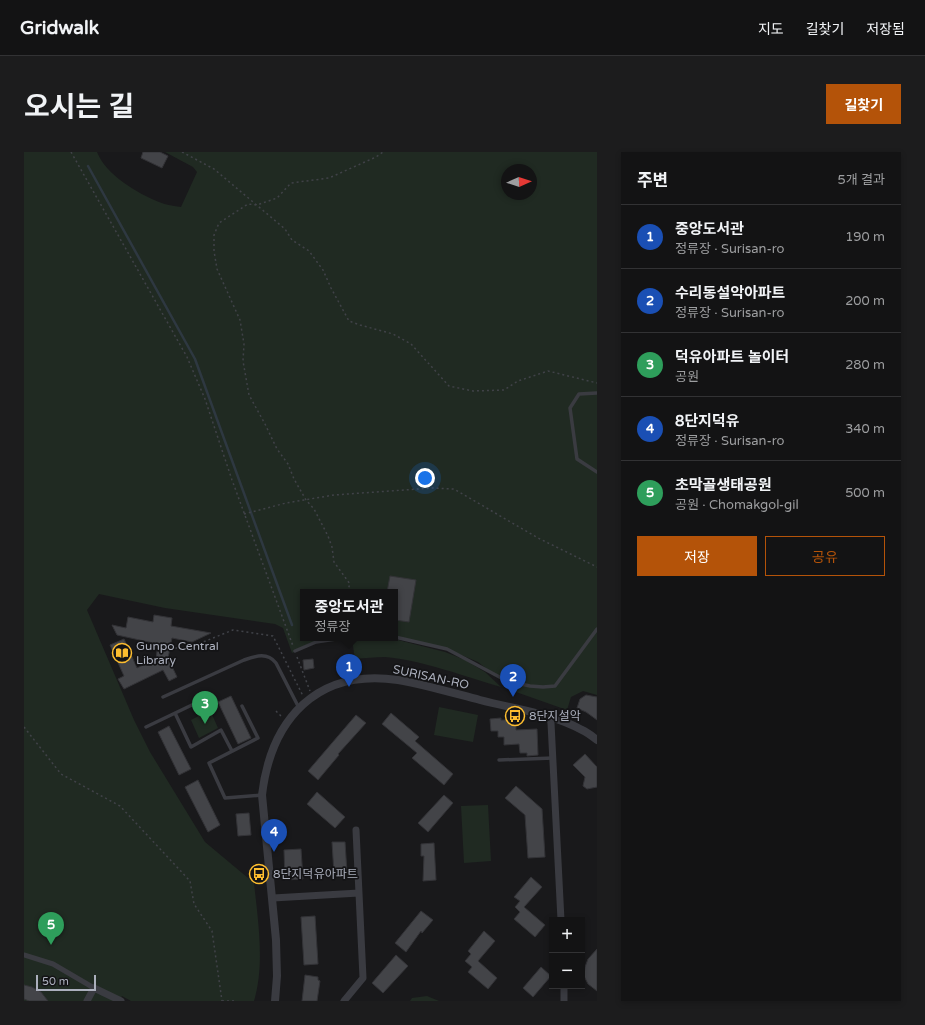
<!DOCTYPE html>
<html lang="ko">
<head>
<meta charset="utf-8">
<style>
	body { margin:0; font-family:"Varela Round","Noto Sans KR",sans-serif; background:#1c1c1d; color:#f1f3f6 }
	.controls { position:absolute; right:12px; bottom:12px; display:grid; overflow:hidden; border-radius:0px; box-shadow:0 2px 6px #0003 }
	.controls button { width:36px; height:36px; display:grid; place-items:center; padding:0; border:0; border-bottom:1px solid #323234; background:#131314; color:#f1f3f6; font:20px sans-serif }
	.compass { position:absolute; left:477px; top:12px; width:36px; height:36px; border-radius:50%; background:#131314; box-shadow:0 2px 6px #0003; rotate:87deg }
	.scale { position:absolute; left:12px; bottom:10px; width:60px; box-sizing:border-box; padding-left:4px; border:2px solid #abafbc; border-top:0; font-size:11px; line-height:14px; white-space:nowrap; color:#abafbc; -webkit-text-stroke:3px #141416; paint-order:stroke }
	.you { position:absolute; left:401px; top:326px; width:14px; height:14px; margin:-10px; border:3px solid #fff; border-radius:50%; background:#1a73e8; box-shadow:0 0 0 6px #1a73e833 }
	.badge { display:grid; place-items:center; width:26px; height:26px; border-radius:50%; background:#b45309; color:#fff; font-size:13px; font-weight:700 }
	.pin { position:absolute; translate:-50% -33px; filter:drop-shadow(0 1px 2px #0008) }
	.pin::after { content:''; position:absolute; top:21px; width:14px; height:12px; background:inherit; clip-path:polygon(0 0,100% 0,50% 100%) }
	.popup { position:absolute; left:276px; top:437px; width:98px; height:52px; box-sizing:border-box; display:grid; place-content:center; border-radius:0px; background:#131314; filter:drop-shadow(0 1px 3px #0005); font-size:13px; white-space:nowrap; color:#9d9ea0 }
	.popup b { font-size:15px; color:#f1f3f6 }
	.popup::after { content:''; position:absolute; left:50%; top:100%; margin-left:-8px; border:8px solid transparent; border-top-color:#131314 }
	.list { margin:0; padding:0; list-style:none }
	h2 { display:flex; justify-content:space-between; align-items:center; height:52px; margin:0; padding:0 16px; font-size:17px }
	h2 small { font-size:13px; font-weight:400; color:#9d9ea0 }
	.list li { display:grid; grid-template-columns:26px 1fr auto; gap:12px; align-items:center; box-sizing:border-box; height:64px; padding:0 16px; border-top:1px solid #323234 }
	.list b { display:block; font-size:15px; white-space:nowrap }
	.list p { margin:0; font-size:13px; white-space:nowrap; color:#9d9ea0 }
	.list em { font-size:13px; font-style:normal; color:#9d9ea0 }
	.actions { display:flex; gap:8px; padding:12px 16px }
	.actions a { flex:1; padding:9px 0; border:1px solid #b45309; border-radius:0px; text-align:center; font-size:14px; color:#b45309 }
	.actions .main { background:#b45309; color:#fff }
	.map { position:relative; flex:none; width:573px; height:849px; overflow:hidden; border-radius:0px }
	header { display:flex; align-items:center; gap:24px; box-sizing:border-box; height:56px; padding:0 20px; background:#131314; border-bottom:1px solid #323234 }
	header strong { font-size:19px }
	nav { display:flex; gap:22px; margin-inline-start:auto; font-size:14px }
	.intro { display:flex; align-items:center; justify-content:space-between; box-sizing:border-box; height:96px; padding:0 24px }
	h1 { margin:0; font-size:28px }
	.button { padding:10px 18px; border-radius:0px; background:#b45309; color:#fff; font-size:14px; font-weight:700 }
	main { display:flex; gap:24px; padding:0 24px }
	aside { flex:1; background:#131314; border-radius:0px; box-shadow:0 2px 6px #0003 }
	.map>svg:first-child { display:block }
	.green { fill:#202a22; fill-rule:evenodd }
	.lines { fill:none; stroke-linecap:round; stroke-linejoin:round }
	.stream { stroke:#2e3841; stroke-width:2.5 }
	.building { fill:#434448; stroke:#333337 }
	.path { stroke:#404248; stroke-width:1.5; stroke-dasharray:2 3; stroke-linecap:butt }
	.service { stroke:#3a3b41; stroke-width:3.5 }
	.pedestrian { stroke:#3a3b41; stroke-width:5 }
	.minor { stroke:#3a3b41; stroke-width:7 }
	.tertiary { stroke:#3a3b41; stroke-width:8 }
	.labels { text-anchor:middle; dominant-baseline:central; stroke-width:3.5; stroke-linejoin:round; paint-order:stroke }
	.poi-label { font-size:12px; fill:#abafbc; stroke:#141416; text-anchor:start }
	.street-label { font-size:12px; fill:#abafbc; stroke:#141416 }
</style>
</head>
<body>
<header>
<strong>Gridwalk</strong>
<nav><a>지도</a><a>길찾기</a><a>저장됨</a></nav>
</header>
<div class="intro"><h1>오시는 길</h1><a class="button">길찾기</a></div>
<main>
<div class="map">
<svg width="573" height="849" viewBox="0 0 573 849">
	<rect width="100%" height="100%" fill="#19191b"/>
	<!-- green -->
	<path class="green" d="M0,0H73C82,23 113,41 135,50C142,53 150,54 157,55L173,20L169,15L141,0H573V543L559,539L547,545L543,558L492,540L454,510L423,497L371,485V440H279V486H319L292,490L268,501L259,476L251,472L141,456L75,442L63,458L110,568L126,600L181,690L230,731C234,768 241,813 230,849H107L98,844L95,849H0ZM483,18H507V42H483Z
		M352,486L370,487L421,500L441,508L461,520L477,535C442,525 398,508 361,505C351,505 341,506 331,507L328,488Z
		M415,555L454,563L449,590L410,583Z
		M186,558L194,576L175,586L167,568Z
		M464,653L467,709L440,711L437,654Z
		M403,844L415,849H386L388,846Z"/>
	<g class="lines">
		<!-- stream -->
		<path class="stream" d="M64,14L171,207L268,473"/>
	</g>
	<!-- building -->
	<path class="building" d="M119,0H136L144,4L138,16L117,6Z
		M366,424L392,428L385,470L371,468V440H363Z
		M130,463L148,466L147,474L187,481L168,490L148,486L144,506L153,525L145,529L139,518L100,537L94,527L100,524L86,493L100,487L113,516L132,507L134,492L93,483L88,473L102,476L104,465L129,470Z
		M289,507L290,516L280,518L279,508Z
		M562,543L573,545V568L562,560L553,556L556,547Z
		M207,544L227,586L214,592L194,550Z
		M367,561L395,585L391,589L429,622L420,633L388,606L393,601L358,572Z
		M332,563L342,571L314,602L315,603L294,628L284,619Z
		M477,566V568H484V571H492V578L513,577L514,603L503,604V601H496L495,592L480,593V585H474V579H467L466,567Z
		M145,574L167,617L155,623L134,580Z
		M561,602L573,615V635L563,637L559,634L561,625L549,613Z
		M174,628L196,673L184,680L161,635Z
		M492,634L518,657L521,705L504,706L501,663L481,646Z
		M293,640L321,665L311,676L283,652Z
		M420,643L429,651L404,680L394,671Z
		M225,661L227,683L214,684L212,662Z
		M308,690H321L323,721L310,722Z
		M410,691L412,728L399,729L400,704H397V692Z
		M277,697L279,727L261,728L260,698Z
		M507,725L518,735L500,755L521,773L511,785L490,767L496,760L491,755L496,749L490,745Z
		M397,759L409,768L398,781L397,779L382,800L371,791Z
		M291,764L294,812L280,813L277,765Z
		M460,779L471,789L454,809L473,826L464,837L444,820L448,815L441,809L447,802L444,799Z
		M573,797V839L564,832L560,824L561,815L564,807Z
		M372,803L384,814L359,841L348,831Z
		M517,815L527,824L509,845L499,836Z
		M281,823L294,825V828L296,829L293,849H278Z
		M0,833L8,835L17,840L24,849H5L0,847Z"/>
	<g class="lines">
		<!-- path -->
		<path class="path" d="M47,0L163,205L181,247L208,328L269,494
			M158,0L190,17L261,77L268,88L285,99L299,118L307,136L325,169L336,173L369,182L387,192L425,234L449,239L480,238L494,229L524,219L573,231
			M220,362L262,351L310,343L408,336L430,337L514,386L573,415
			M323,440L326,432L310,410L308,395L304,384L290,357L282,348L270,327L264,312L253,297L241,272L225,243L219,209L220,192L216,168L193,117L190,99V83L195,71L224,52L233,53L253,46L267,31L305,26L352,5L359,0
			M146,496H164L209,478L249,484L279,544
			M273,505L286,539
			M252,559L258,565
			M0,575L37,622L96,654L166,729L170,752L188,779L198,849
			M198,849H212"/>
		<!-- service -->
		<path class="service" d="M573,241L555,242L546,256L553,307L573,320
			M371,485L423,497L483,529L506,534L519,535L531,534L573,477
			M271,499L292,490L319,486
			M139,545L220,508C232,504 243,500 252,511L275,556
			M218,554L234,586L185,611L201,646L238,643
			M151,561L167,595L197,578L208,599
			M122,575L170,552
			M475,608L529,606"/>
		<!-- pedestrian -->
		<path class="pedestrian" d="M0,803L29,812L70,836"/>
		<!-- minor -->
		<path class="minor" d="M525,564L527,571L537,768
			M249,746L335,741
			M540,834V849
			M63,849L70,836L97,849
			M320,849L339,826L332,678"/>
		<!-- tertiary -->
		<path class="tertiary" d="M251,849L253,824L252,788L238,643C247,567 293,516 374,528C402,533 429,541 456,548C490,557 527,561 558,578C563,580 568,584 573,588"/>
	</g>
	<!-- icons -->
	<defs>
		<g id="library-ring" transform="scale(1)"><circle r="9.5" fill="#141416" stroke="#fdbd2f" stroke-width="1.5"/><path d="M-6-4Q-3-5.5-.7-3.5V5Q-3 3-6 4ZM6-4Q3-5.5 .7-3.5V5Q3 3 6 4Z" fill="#fdbd2f"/></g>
		<g id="bus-ring" transform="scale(1)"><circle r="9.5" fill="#141416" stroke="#fdbd2f" stroke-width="1.5"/><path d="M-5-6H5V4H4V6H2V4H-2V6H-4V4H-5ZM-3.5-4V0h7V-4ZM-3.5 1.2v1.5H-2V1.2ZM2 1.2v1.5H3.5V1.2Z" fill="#fdbd2f"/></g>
	</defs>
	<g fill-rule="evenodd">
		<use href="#library-ring" x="98" y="501"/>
		<use href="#bus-ring" x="491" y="564"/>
		<use href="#bus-ring" x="235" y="722"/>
	</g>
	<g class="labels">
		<!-- poi labels -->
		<g class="poi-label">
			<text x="112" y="494">Gunpo Central<tspan x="112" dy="14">Library</tspan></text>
			<text x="505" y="564">8단지설악</text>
			<text x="249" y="722">8단지덕유아파트</text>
		</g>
		<!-- street labels -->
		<g class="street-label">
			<text transform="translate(407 525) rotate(12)">SURISAN-RO</text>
		</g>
	</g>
</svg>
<div class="controls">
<button>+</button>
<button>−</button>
</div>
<svg class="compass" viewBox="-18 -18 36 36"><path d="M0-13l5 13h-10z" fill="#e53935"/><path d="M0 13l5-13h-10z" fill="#9d9ea0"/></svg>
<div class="scale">50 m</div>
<div class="you"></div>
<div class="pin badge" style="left:325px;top:535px;background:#1a4fb4">1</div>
<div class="popup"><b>중앙도서관</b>정류장</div>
<div class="pin badge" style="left:489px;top:545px;background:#1a4fb4">2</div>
<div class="pin badge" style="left:181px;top:572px;background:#2e9e5b">3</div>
<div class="pin badge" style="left:250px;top:700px;background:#1a4fb4">4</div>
<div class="pin badge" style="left:27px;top:793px;background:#2e9e5b">5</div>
</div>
<aside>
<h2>주변<small>5개 결과</small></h2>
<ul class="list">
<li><span class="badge" style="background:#1a4fb4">1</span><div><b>중앙도서관</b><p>정류장 · Surisan-ro</p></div><em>190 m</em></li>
<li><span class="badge" style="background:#1a4fb4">2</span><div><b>수리동설악아파트</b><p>정류장 · Surisan-ro</p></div><em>200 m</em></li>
<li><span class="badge" style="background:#2e9e5b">3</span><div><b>덕유아파트 놀이터</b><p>공원</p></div><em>280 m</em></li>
<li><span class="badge" style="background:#1a4fb4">4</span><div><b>8단지덕유</b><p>정류장 · Surisan-ro</p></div><em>340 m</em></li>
<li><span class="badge" style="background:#2e9e5b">5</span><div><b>초막골생태공원</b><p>공원 · Chomakgol-gil</p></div><em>500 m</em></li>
</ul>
<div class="actions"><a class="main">저장</a><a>공유</a></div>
</aside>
</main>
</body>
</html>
